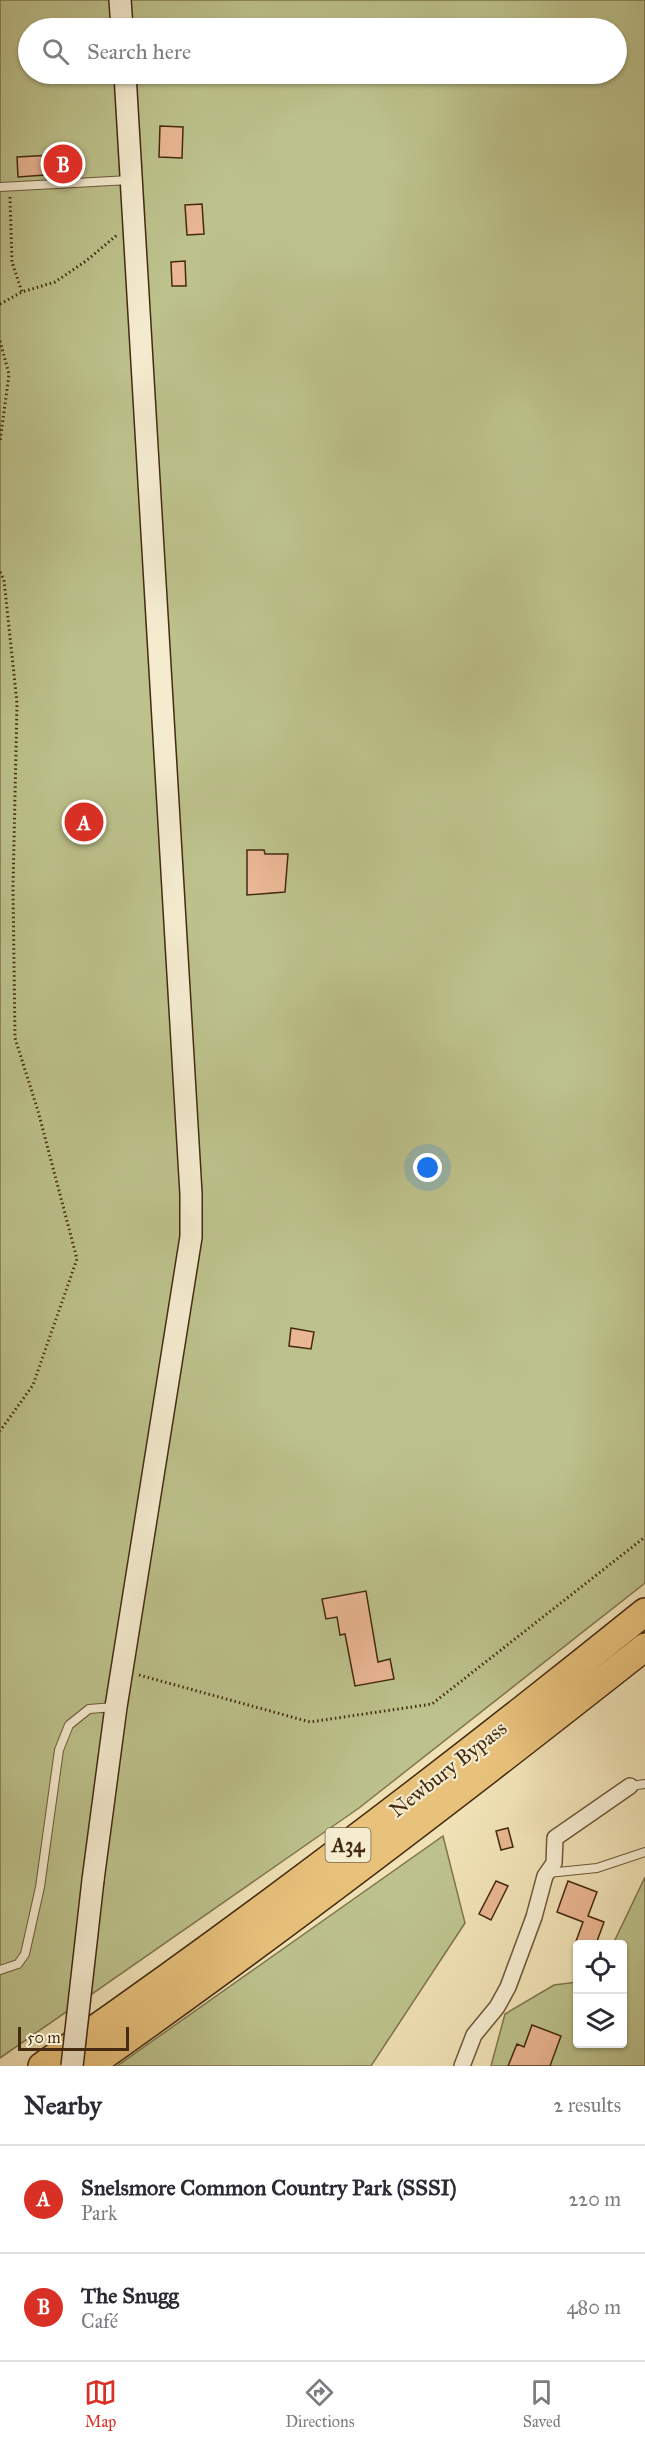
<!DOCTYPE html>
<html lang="en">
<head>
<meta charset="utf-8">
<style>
	body { margin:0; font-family:"IM FELL Great Primer",serif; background:#f2f2f3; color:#2b2b33 }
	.controls { position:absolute; right:18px; bottom:18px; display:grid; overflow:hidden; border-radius:6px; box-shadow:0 2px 4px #0004 }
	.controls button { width:54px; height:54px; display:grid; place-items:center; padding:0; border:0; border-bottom:2px solid #e1e1e2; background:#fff; color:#2b2b33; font:30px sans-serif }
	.scale { position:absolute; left:18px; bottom:15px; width:111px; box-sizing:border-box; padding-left:6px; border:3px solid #442b10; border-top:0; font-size:16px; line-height:21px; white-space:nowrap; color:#442b10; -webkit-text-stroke:4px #f5ecd0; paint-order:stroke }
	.you { position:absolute; left:428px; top:1168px; width:21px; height:21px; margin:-15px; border:4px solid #fff; border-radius:50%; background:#1a73e8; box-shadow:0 0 0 9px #1a73e833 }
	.badge { display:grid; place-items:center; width:39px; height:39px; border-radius:50%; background:#d93025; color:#fff; font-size:20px; font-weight:700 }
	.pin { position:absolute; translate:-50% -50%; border:3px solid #fff; box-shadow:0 2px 6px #0006 }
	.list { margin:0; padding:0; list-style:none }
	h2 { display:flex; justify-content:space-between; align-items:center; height:78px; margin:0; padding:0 24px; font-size:26px }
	h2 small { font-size:20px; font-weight:400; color:#7c7c81 }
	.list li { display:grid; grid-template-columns:39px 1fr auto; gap:18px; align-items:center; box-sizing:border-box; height:108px; padding:0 24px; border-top:2px solid #e1e1e2 }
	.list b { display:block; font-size:22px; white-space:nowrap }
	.list p { margin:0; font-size:20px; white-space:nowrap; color:#7c7c81 }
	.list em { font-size:20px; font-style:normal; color:#7c7c81 }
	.icon { flex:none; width:33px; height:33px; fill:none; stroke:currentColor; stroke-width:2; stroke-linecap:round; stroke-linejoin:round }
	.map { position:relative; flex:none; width:645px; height:2066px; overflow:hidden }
	.search { position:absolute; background:#fff; box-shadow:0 2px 4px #0004; left:18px; right:18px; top:18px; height:66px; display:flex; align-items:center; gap:15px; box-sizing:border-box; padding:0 21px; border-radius:33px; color:#7c7c81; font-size:22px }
	.sheet { height:294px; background:#fff }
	nav { display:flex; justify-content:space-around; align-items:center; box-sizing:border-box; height:84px; border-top:2px solid #e1e1e2; background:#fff; font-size:16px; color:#7c7c81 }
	nav a { display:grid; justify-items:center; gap:3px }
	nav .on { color:#d93025 }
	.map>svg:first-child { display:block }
	.green { fill:#bdc28c; stroke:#80764e; stroke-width:1.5; fill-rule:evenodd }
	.building { fill:#eab794; stroke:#442b10; stroke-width:1.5 }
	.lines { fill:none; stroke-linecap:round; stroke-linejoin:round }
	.lane-casing { stroke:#6f593a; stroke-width:10 }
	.street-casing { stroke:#6f593a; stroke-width:18 }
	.secondary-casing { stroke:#442b10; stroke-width:24 }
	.highway-casing { stroke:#442b10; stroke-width:30 }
	.path { stroke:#442b10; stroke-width:3; stroke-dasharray:1.5 3; stroke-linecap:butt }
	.lane { stroke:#f5ecd0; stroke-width:8 }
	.street { stroke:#f5ecd0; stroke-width:15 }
	.secondary { stroke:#f5ecd0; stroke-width:21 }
	.highway { stroke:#e8c17b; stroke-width:27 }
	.secondary-bridge-casing { stroke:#442b10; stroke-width:24; stroke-linecap:butt }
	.secondary-bridge { stroke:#f5ecd0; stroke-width:21 }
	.labels { text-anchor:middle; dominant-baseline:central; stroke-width:4.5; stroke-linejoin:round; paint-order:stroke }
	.shield { fill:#f5ecd0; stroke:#79654a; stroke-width:1.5 }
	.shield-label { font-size:20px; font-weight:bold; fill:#442b10 }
	.street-label { font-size:21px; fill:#442b10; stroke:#f5ecd0 }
</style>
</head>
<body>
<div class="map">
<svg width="645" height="2066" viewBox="0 0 645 2066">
	<rect width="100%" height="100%" fill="#f0e2b6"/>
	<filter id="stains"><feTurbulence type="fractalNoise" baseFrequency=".00333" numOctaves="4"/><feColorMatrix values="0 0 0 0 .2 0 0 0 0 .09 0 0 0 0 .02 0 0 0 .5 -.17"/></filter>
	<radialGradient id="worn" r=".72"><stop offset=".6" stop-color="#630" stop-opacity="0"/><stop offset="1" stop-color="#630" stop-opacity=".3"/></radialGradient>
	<!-- green -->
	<path class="green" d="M0,0H645V1583L359,1808L0,2058ZM28,28H616V74H28Z
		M443,1836L465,1923L371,2066H117Z
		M645,1877V2066H491L505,2014L554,1985L577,1982L578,2044H622V1944H613Z"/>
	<!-- building -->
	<path class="building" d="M160,126L183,127L182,158L159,157Z
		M71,154L72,173L18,177L17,157Z
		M202,204L204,234L187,235L185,205Z
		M185,261L186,286H172L171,262Z
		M247,850H264L265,854H288L285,892L247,895Z
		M291,1328L314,1332L311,1349L289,1346Z
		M366,1591L378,1662L390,1659L394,1679L355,1686L345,1634L340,1635L337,1617L326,1619L322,1599Z
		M508,1828L513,1847L501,1850L496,1831Z
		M496,1881L508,1886L491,1920L479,1914Z
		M568,1881L597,1892L588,1916L604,1922L596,1944H575L583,1922L557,1912Z
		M532,2025L561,2036L550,2066H508L517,2044L524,2047Z"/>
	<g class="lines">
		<!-- lane casing -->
		<g class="lane-casing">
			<path id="lane" d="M0,187L130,180
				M630,1786L645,1784
				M548,1873L597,1868L645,1852
				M0,1970L18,1964L25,1954L40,1887L59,1750L69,1725L89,1709L114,1707"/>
		</g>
		<!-- street casing -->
		<g class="street-casing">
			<path id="street" d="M462,2066L474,2035L497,2007L508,1987L534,1917L545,1876L554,1863L555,1838L630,1786"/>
		</g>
		<!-- secondary casing -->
		<g class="secondary-casing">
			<path id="secondary" d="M120,0L122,28
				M93,1880L116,1707L191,1237V1194L125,74"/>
		</g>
		<!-- highway casing -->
		<g class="highway-casing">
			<path id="highway" d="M42,2066C249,1923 449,1770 645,1612
				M89,2066C279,1932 463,1791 645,1647"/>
		</g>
		<!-- path -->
		<path class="path" d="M10,197L12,262L22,292
			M0,304L22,292L55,282L86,261L117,235
			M0,341L9,374L0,442
			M0,572L4,580L17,703L13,888L15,1038L38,1111L77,1259L33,1385L0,1431
			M139,1675L310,1722L432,1704L645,1537"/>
		<!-- lane -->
		<use href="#lane" class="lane"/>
		<!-- street -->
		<use href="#street" class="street"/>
		<!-- secondary -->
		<use href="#secondary" class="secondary"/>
		<!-- highway -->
		<use href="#highway" class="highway"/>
		<!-- secondary-bridge casing -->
		<g class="secondary-bridge-casing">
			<path id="secondary-bridge" d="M72,2066L93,1880"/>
		</g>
		<!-- secondary-bridge -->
		<use href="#secondary-bridge" class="secondary-bridge"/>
	</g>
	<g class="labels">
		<!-- shield labels -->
		<rect class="shield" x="325.5" y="1828" width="45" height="34" rx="4.5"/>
		<g class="shield-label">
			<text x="348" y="1845">A34</text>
		</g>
		<!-- street labels -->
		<g class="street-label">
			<text transform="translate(448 1769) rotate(-38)">Newbury Bypass</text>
		</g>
	</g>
	<rect width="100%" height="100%" filter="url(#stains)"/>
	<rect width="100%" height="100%" fill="url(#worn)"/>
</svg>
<div class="controls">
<button><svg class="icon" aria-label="locate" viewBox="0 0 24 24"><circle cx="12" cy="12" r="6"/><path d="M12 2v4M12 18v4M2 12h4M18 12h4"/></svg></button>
<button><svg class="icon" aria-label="layers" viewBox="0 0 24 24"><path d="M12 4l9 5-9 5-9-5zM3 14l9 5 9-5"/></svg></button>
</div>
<div class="scale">50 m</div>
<div class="you"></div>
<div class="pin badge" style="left:84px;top:822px">A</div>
<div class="pin badge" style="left:63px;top:164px">B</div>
<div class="search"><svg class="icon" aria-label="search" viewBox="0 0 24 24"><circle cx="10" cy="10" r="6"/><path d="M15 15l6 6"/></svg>Search here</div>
</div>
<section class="sheet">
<h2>Nearby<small>2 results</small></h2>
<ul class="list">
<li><span class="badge">A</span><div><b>Snelsmore Common Country Park (SSSI)</b><p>Park</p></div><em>220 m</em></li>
<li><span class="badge">B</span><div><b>The Snugg</b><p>Café</p></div><em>480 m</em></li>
</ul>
</section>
<nav>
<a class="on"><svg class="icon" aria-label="map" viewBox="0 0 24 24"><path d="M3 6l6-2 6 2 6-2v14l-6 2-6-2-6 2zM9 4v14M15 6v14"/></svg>Map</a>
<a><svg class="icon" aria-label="directions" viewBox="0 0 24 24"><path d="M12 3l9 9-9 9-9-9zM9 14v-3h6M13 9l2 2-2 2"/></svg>Directions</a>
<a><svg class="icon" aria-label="saved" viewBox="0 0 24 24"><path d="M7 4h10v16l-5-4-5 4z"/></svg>Saved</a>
</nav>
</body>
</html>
